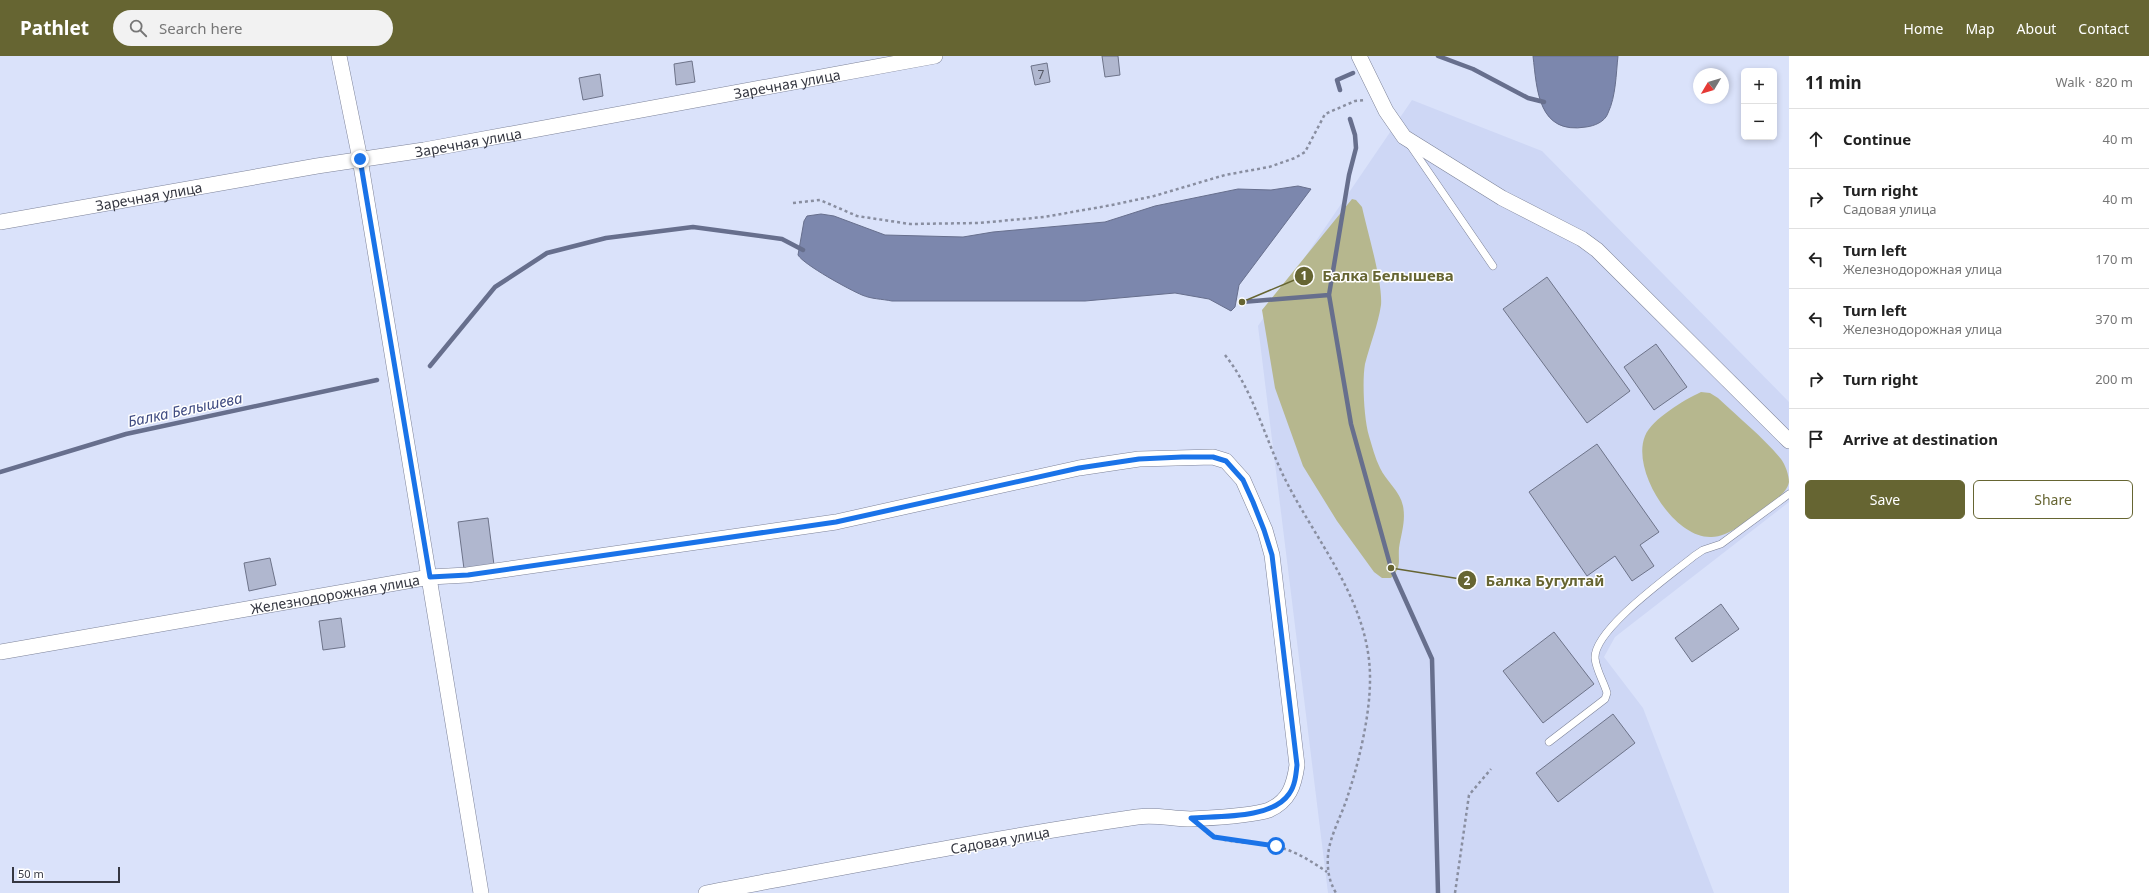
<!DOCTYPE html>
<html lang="en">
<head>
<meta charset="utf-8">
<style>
	body { margin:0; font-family:"Noto Sans",sans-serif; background:#f2f2f2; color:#222 }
	.controls { position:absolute; right:12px; top:12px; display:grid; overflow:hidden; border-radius:6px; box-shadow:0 2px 6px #0003 }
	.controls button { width:36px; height:36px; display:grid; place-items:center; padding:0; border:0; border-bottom:1px solid #e0e0e0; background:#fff; color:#222; font:20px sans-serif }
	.compass { position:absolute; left:1693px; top:12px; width:36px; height:36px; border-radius:50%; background:#fff; box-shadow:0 2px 6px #0003; rotate:232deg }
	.scale { position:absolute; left:12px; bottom:10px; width:108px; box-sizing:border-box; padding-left:4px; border:2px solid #353741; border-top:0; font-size:11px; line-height:14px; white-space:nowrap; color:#353741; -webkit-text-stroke:3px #fff; paint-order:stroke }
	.stop { position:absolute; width:12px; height:12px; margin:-9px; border:3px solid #1a73e8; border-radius:50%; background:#fff }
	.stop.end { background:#1a73e8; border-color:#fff; box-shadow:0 1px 4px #0008 }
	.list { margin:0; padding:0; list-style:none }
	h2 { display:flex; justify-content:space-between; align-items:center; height:52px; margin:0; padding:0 16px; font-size:17px }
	h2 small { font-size:13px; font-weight:400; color:#767676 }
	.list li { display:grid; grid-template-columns:26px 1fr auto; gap:12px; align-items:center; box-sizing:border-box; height:60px; padding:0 16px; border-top:1px solid #e0e0e0 }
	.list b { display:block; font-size:15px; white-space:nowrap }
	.list p { margin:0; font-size:13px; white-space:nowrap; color:#767676 }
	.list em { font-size:13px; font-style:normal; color:#767676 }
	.actions { display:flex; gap:8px; padding:12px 16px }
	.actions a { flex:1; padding:9px 0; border:1px solid #666532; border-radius:6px; text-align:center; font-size:14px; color:#666532 }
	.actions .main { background:#666532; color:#fff }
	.icon { flex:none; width:22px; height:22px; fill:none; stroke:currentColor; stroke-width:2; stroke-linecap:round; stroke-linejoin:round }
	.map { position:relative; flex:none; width:1789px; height:837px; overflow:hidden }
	header { display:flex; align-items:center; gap:24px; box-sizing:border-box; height:56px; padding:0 20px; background:#666532; color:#fff }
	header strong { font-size:19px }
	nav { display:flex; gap:22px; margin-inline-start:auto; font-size:14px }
	.search { width:280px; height:36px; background:#f2f2f2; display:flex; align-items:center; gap:10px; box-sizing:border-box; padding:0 14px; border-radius:22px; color:#767676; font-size:15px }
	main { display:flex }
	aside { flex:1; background:#fff }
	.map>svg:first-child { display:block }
	.built { fill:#ced7f5 }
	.green { fill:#b6b78e }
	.water { fill:#7c87ad; stroke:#676f8d }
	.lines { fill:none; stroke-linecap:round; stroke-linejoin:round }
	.stream { stroke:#676f8d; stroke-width:4.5 }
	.building { fill:#b0b7cf; stroke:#6d7389 }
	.service-casing { stroke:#7d8399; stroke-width:8 }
	.minor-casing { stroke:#7d8399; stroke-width:16 }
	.path { stroke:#898ea0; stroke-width:2.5; stroke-dasharray:3 3; stroke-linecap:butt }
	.service { stroke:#fff; stroke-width:7 }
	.minor { stroke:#fff; stroke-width:15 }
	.route { stroke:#1a73e8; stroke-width:5 }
	.labels { text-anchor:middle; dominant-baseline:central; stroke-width:3; stroke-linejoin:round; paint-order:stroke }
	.number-label { font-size:12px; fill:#545764 }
	.street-label { font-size:14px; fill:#353741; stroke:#fff }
	.water-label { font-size:15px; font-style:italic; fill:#414d83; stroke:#fff }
	.leader { fill:none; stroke:#666532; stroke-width:1.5 }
	.callout-dot { fill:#666532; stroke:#fff; stroke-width:1.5 }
	.mark-label { font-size:12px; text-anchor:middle; font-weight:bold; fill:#fff }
	.callout-label { font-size:15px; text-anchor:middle; font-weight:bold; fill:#666532; stroke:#fff; stroke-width:3; stroke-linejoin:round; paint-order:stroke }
</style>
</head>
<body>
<header>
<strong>Pathlet</strong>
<div class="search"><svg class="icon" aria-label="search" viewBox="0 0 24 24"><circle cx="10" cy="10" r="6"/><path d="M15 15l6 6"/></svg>Search here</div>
<nav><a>Home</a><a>Map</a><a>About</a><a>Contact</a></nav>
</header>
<main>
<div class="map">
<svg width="1789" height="837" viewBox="0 0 1789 837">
	<rect width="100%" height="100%" fill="#dae2fa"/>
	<!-- built -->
	<path class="built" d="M1412,44L1542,95L1789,346V446L1615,581L1604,601L1643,652L1714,837H1328L1258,270Z"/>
	<!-- green -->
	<path class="green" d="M1352,143L1356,144L1362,151C1367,174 1383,227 1381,249C1378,269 1370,288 1365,308C1362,325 1364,363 1369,380C1372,390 1375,402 1380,412C1386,425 1400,435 1403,450C1406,465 1401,478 1399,492C1398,506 1402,511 1391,522H1382L1374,516L1337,465L1303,410L1275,332L1262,254Z
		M1701,336L1710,337L1718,342C1739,362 1763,381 1781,403C1785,408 1789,419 1789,426C1787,437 1774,445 1765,451C1749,462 1729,482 1710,481C1673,481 1631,414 1645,380C1652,363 1684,344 1701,336Z"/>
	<!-- water -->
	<path class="water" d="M1533,0H1618C1616,18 1616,40 1608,57C1605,66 1594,70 1586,71C1538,79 1537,34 1533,0Z
		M1298,130L1311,133L1239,229L1235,251L1231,255L1209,243L1175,237L1085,245H892C882,243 871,243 862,239C850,234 804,209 798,199L804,165L807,160L821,158L834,160L885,179L963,181L993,176L1105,166L1155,150L1238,133L1271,134Z"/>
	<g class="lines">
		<!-- stream -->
		<path class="stream" d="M1438,0L1473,13L1528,42L1544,46
			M1340,34L1337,24L1353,17
			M1350,63L1355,79L1356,92L1349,119L1329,239L1351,368L1391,512L1432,603L1438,837
			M1242,246L1329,239
			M430,310L495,231L547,197L606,182L693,171L782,183L803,194
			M0,416L126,378L377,324"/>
	</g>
	<!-- building -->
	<path class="building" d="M1102,0H1118L1120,19L1105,21Z
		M692,5L695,26L676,29L674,8Z
		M1047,7L1050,26L1035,29L1031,10Z
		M600,18L603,40L583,44L579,22Z
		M1547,221L1630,335L1587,367L1503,253Z
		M1656,288L1687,331L1654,354L1624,311Z
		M1597,388L1659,476L1640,489L1654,510L1632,525L1615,500L1587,520L1529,436Z
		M488,462L494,509L464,513L458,466Z
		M270,502L276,529L249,535L244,507Z
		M1721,548L1739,573L1692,606L1675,582Z
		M341,562L345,591L323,594L319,565Z
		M1554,576L1594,628L1543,667L1503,615Z
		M1613,658L1635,687L1558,746L1536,717Z"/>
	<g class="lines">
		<!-- service casing -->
		<g class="service-casing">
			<path id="service" d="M1410,89L1493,210
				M1549,686L1605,643L1607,637C1604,626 1596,614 1595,602C1594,573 1671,519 1694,500L1703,494L1721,488L1789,438"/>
		</g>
		<!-- minor casing -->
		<g class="minor-casing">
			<g id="minor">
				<path d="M339,0L360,103L481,837"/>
				<path d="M1359,0L1386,55L1404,81L1502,142L1582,183L1597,194L1789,385"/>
				<path id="s1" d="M0,166L317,110L424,94L935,0"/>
				<path id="s2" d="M0,596L430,521L467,519L836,466L1079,412L1139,403L1213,401L1226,405L1243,424L1265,474L1272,499L1297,709C1294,730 1289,745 1269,754C1252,760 1209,762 1191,763C1173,763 1155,758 1137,761C993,782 850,810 706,837"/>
			</g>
		</g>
		<!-- path -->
		<path class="path" d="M793,147L820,144L857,160L910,168L979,167L1044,161L1112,149L1154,140L1225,119L1269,111L1295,102L1305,96L1325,58L1355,45L1366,44
			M1225,299C1253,334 1264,380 1284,421C1316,486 1371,547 1370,624C1370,659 1359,706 1348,739C1342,759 1330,779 1328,799C1327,814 1329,825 1336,837
			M1207,777C1226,789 1253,785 1274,790C1294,794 1311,805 1327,816
			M1455,837L1469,739L1491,713"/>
		<!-- service -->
		<use href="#service" class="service"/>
		<!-- minor -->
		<use href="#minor" class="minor"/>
	</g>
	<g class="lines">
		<!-- route -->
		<path class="route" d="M360,103L430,521L468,519L836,466L1079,412L1139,403L1182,401H1213L1226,405L1234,414L1243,424L1253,446L1264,474L1272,499L1297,709C1296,719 1295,730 1289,738C1272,763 1219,760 1191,762L1214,781L1276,790"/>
	</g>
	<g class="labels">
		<!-- number labels -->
		<g class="number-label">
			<text x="1041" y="18">7</text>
		</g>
		<!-- street labels -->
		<g class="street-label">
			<text stroke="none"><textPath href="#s1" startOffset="799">Заречная улица</textPath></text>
			<text stroke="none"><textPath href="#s1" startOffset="475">Заречная улица</textPath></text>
			<text stroke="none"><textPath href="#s1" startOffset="151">Заречная улица</textPath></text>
			<text stroke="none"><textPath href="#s2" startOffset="340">Железнодорожная улица</textPath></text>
			<text transform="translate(1000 784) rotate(-10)">Садовая улица</text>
		</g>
		<!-- water labels -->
		<g class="water-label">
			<text transform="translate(185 353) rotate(-12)">Балка Белышева</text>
		</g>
	</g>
	<!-- callouts -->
	<path class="leader" d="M1242 246L1304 220M1391 512L1467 524"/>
	<g class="callout-dot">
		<circle cx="1242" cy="246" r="4"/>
		<circle cx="1391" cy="512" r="4"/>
		<circle cx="1304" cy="220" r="10"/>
		<circle cx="1467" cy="524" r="10"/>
	</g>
	<g class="mark-label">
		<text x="1304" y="224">1</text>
		<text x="1467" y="529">2</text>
	</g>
	<g class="callout-label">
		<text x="1388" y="225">Балка Белышева</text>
		<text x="1545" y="530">Балка Бугултай</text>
	</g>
</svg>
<div class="controls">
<button>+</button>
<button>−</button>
</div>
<svg class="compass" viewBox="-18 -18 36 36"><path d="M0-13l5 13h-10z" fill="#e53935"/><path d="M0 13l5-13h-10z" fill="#767676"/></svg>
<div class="scale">50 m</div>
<div class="stop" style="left:1276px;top:790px"></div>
<div class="stop end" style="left:360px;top:103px"></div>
</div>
<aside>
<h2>11 min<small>Walk · 820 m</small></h2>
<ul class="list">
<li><svg class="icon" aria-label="ahead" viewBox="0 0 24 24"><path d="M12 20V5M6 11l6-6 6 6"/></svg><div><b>Continue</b></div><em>40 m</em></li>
<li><svg class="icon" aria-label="right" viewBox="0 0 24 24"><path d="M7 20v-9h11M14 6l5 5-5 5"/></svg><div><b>Turn right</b><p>Садовая улица</p></div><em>40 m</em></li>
<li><svg class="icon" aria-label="left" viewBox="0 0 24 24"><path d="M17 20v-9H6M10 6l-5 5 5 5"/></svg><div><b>Turn left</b><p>Железнодорожная улица</p></div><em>170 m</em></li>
<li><svg class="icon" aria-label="left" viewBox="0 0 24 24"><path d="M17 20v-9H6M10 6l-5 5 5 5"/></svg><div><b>Turn left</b><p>Железнодорожная улица</p></div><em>370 m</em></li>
<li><svg class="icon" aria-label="right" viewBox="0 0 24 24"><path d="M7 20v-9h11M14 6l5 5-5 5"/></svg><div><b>Turn right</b></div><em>200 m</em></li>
<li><svg class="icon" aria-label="arrive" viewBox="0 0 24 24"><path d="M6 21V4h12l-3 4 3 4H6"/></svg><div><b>Arrive at destination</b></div></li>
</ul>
<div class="actions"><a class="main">Save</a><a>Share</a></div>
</aside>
</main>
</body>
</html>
